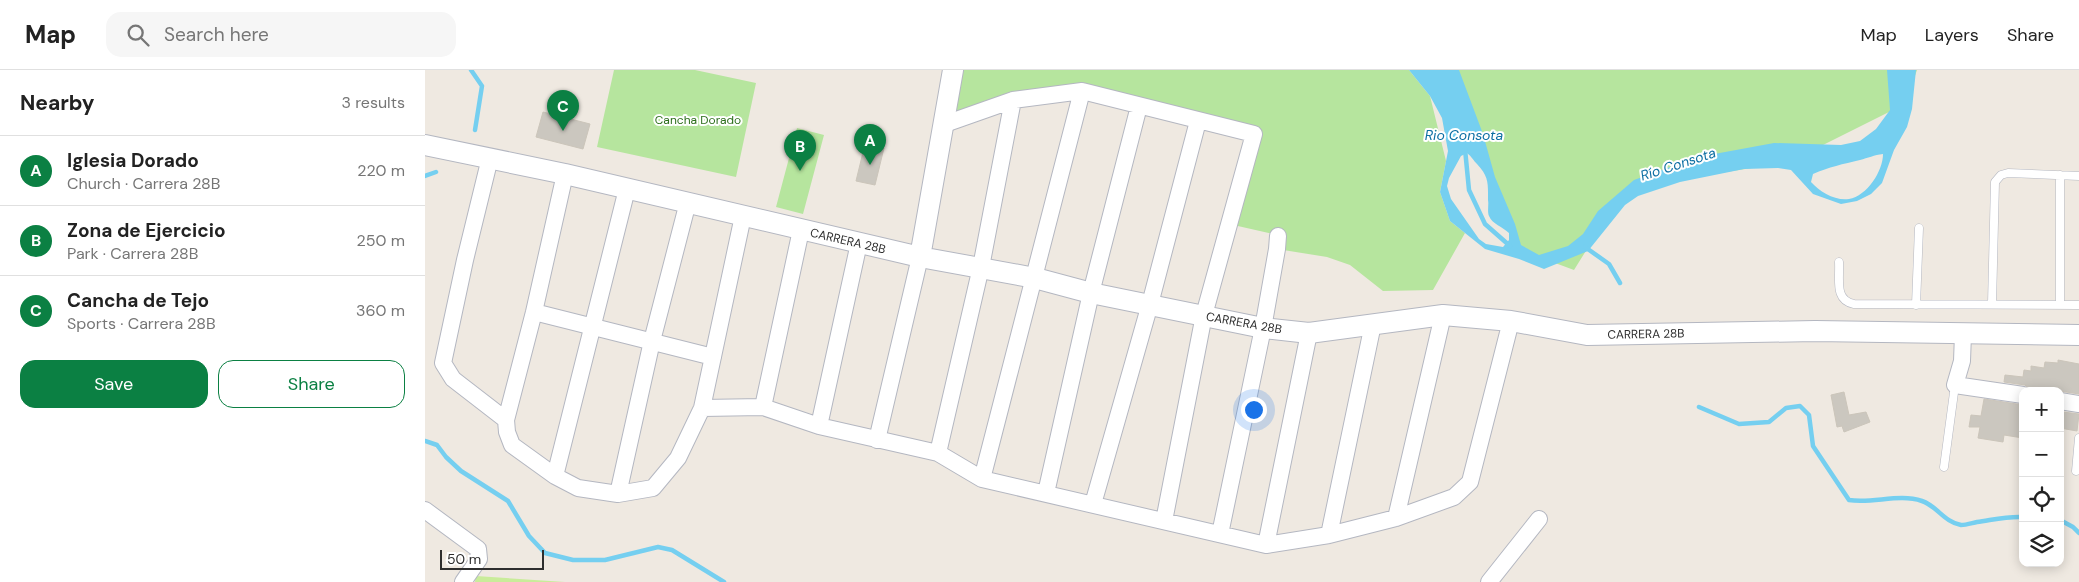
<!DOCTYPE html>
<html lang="en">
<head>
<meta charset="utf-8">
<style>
	body { margin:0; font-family:"DM Sans",sans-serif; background:#f6f6f6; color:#222 }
	.controls { position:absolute; right:15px; bottom:15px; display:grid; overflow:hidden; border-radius:10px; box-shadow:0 2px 12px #0003 }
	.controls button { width:45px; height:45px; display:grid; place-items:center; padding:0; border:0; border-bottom:1px solid #e0e0e0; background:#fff; color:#222; font:25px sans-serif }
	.scale { position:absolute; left:15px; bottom:12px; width:104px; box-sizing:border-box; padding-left:5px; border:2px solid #2e2e2e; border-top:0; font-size:14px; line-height:18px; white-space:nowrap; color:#2e2e2e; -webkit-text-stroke:4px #fff; paint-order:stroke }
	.you { position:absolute; left:828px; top:339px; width:18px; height:18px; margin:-12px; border:4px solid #fff; border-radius:50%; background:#1a73e8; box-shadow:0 0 0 8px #1a73e833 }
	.badge { display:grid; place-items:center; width:32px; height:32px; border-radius:50%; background:#0b8043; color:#fff; font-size:16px; font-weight:700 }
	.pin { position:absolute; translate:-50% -41px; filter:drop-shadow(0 1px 2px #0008) }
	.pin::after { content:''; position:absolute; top:26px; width:18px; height:15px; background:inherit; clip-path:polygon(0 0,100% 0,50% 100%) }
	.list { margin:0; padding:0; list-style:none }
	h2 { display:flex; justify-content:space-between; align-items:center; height:65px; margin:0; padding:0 20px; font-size:21px }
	h2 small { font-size:16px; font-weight:400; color:#767676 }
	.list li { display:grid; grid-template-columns:32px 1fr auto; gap:15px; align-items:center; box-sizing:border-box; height:70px; padding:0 20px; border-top:1px solid #e0e0e0 }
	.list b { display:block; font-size:19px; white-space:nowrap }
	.list p { margin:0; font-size:16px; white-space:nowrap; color:#767676 }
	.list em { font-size:16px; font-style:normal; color:#767676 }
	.actions { display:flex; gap:10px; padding:15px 20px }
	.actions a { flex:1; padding:11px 0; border:1px solid #0b8043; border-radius:15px; text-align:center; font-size:18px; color:#0b8043 }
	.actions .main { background:#0b8043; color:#fff }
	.icon { flex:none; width:28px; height:28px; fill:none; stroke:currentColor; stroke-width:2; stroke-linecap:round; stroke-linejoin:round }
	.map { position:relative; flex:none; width:1654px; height:512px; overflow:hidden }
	header { display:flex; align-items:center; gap:30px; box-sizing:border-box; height:70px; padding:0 25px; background:#fff; border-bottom:1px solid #e0e0e0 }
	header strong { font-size:24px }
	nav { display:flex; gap:28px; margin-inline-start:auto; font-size:18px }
	.search { width:350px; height:45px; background:#f6f6f6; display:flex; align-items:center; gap:12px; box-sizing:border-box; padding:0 18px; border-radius:15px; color:#767676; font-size:19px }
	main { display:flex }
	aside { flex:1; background:#fff }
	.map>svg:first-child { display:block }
	.green { fill:#b6e59e }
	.pitch { fill:#c9ec9a }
	.water { fill:#75cff0; fill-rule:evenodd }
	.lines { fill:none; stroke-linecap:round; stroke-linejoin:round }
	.stream { stroke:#75cff0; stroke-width:4.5 }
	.building { fill:#cbc7bf; stroke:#cbc5ba }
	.service-casing { stroke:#b4b7c1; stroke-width:9 }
	.minor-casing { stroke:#b4b7c1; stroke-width:18 }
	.tertiary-casing { stroke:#b4b7c1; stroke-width:22 }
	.service { stroke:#fff; stroke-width:8 }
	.minor { stroke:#fff; stroke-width:16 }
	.tertiary { stroke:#fff; stroke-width:20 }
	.labels { text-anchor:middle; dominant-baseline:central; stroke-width:4; stroke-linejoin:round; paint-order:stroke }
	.park-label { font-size:12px; fill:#2c6e1b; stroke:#fff }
	.street-label { font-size:12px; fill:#2e2e2e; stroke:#fff }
	.water-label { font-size:14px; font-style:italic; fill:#0d6fa3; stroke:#fff }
</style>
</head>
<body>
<header>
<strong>Map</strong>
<div class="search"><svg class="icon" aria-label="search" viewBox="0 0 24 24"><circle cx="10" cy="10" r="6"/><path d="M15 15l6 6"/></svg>Search here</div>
<nav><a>Map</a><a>Layers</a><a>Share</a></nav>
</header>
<main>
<aside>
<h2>Nearby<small>3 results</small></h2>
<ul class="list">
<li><span class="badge">A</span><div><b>Iglesia Dorado</b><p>Church · Carrera 28B</p></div><em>220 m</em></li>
<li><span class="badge">B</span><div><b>Zona de Ejercicio</b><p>Park · Carrera 28B</p></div><em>250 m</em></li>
<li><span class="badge">C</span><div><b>Cancha de Tejo</b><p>Sports · Carrera 28B</p></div><em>360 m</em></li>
</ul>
<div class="actions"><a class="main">Save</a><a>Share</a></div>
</aside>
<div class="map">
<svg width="1654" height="512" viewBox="0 0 1654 512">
	<rect width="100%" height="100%" fill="#efe9e1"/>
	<!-- green -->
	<path class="green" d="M189,0H270L331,13L311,107L172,77Z
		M528,0H984L1005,26L1021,91L1015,122L1025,151L1040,163L1008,220L958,221L925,195L902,187L852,179V165L804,154L828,65L657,21L517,55Z
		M1017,0H1492L1480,34L1364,92L1200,118L1149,200L1095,180Z
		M372,58L399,65L378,144L351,137Z"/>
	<!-- pitch -->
	<path class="pitch" d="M51,506L140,512H50Z"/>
	<!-- water -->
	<path class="water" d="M984,0H1034L1058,64L1070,107L1090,154L1096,175L1114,185L1143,176L1158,164L1173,141L1209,110L1273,87L1349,73L1416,75L1435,71L1451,59L1465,40L1462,0H1491L1487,39L1482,57L1469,80L1457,113L1446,124L1432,131L1416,134L1388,124L1366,100L1353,98L1319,99L1255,112L1213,126L1200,135L1163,181L1119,199L1094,189L1060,179L1025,151L1015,122L1023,81L1017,48L1005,26ZM1042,83C1047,87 1048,90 1052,94C1064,107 1063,113 1063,130C1064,135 1062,141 1064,146C1067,154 1078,157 1084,163V170L1078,177L1061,174L1054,169L1026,129L1022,116L1024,108L1036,86ZM1458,84C1458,101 1442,126 1424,129C1410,131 1395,122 1386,112L1388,104C1404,97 1418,94 1435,90C1443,88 1449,85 1458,84Z"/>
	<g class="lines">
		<!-- stream -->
		<path class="stream" d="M46,0L57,16L50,60
			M1040,79L1044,120L1060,154L1085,176
			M0,106L11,102
			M1160,177L1184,194L1195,213
			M1274,337L1314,354L1344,352L1361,338L1375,336L1384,345L1388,376L1424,430C1448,434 1474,423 1497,431C1512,436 1519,452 1536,455C1541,455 1547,453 1552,452C1567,450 1582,446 1598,447
			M0,371L12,375L21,387L36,401L83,431L104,466L120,483L148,490H180L233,477L247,480L299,512
			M1635,450L1648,457L1654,463"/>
	</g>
	<!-- building -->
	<path class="building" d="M118,42L165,54L158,79L111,67Z
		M440,74L459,78L450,115L431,111Z
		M1633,290L1654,294V324L1635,321H1607L1600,315L1579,312L1580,305L1598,307L1599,300L1606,301V296L1619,298L1620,292L1633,293Z
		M1419,322L1424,345L1441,342L1445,352L1419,362L1417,356L1412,357L1406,325Z
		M1559,329L1598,335V368L1579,365L1578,372L1553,368L1555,357H1544L1546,345L1556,346Z
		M1638,342L1654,344L1652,361L1635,358Z"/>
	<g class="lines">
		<!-- service casing -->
		<g class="service-casing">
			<path id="service" d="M1635,105V234
				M1414,192C1415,210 1409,230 1429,234L1654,235
				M1567,234L1570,112L1576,105L1583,103L1654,106
				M1491,235L1494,158
				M1519,397L1530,315
				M1651,401L1654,368"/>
		</g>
		<!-- minor casing -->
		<g class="minor-casing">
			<path id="minor" d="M517,55L588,30L657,21L829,64L779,245L739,451
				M65,88L40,190L18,293L28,309L81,350
				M140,104L109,242L81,350L82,362L87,375L130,406L153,418L193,424L228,418L253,388L277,338L318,146
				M109,242L288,287
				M1538,264L1537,291L1530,315L1598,325
				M1635,331L1654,334
				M338,337L376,160
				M277,338L338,337L394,356L513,383L557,409L841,475L904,465L971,448L1029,427L1045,412L1086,251
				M394,356L434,173
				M452,370L495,187
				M513,383L556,197L588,30
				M130,406L202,119
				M557,409L657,21
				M621,423L666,223L714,36
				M193,424L227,271L263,132
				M668,434L725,234L773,51
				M0,440L53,479L54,489L38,512
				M971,448L1018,245
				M795,464L838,258L852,179L853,166
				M904,465L948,254
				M841,475L884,263
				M1064,512L1114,449"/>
		</g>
		<!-- tertiary casing -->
		<g class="tertiary-casing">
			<path id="tertiary" d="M0,75L140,104L495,187L610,208L666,223L838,258L884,263L1018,245L1086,251L1162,265L1390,261L1654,265
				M495,187L528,0"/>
		</g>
		<!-- service -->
		<use href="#service" class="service"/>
		<!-- minor -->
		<use href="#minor" class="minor"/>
		<!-- tertiary -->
		<use href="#tertiary" class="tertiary"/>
	</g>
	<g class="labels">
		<!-- park labels -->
		<g class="park-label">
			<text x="273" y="50">Cancha Dorado</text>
		</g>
		<!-- street labels -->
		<g class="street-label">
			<text transform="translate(423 171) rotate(13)">CARRERA 28B</text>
			<text transform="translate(819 253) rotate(10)">CARRERA 28B</text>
			<text transform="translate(1221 264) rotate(-1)">CARRERA 28B</text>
		</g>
		<!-- water labels -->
		<g class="water-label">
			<text x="1039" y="65">Rio Consota</text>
			<text transform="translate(1253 94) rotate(-18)">Río Consota</text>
		</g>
	</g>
</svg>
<div class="controls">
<button>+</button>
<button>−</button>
<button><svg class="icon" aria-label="locate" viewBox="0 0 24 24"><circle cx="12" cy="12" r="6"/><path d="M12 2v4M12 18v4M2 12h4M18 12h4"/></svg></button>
<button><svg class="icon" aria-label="layers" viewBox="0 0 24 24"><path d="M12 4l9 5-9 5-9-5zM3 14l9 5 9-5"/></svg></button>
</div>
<div class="scale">50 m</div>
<div class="you"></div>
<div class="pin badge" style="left:445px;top:95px">A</div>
<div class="pin badge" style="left:375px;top:101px">B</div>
<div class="pin badge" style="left:138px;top:61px">C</div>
</div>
</main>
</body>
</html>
